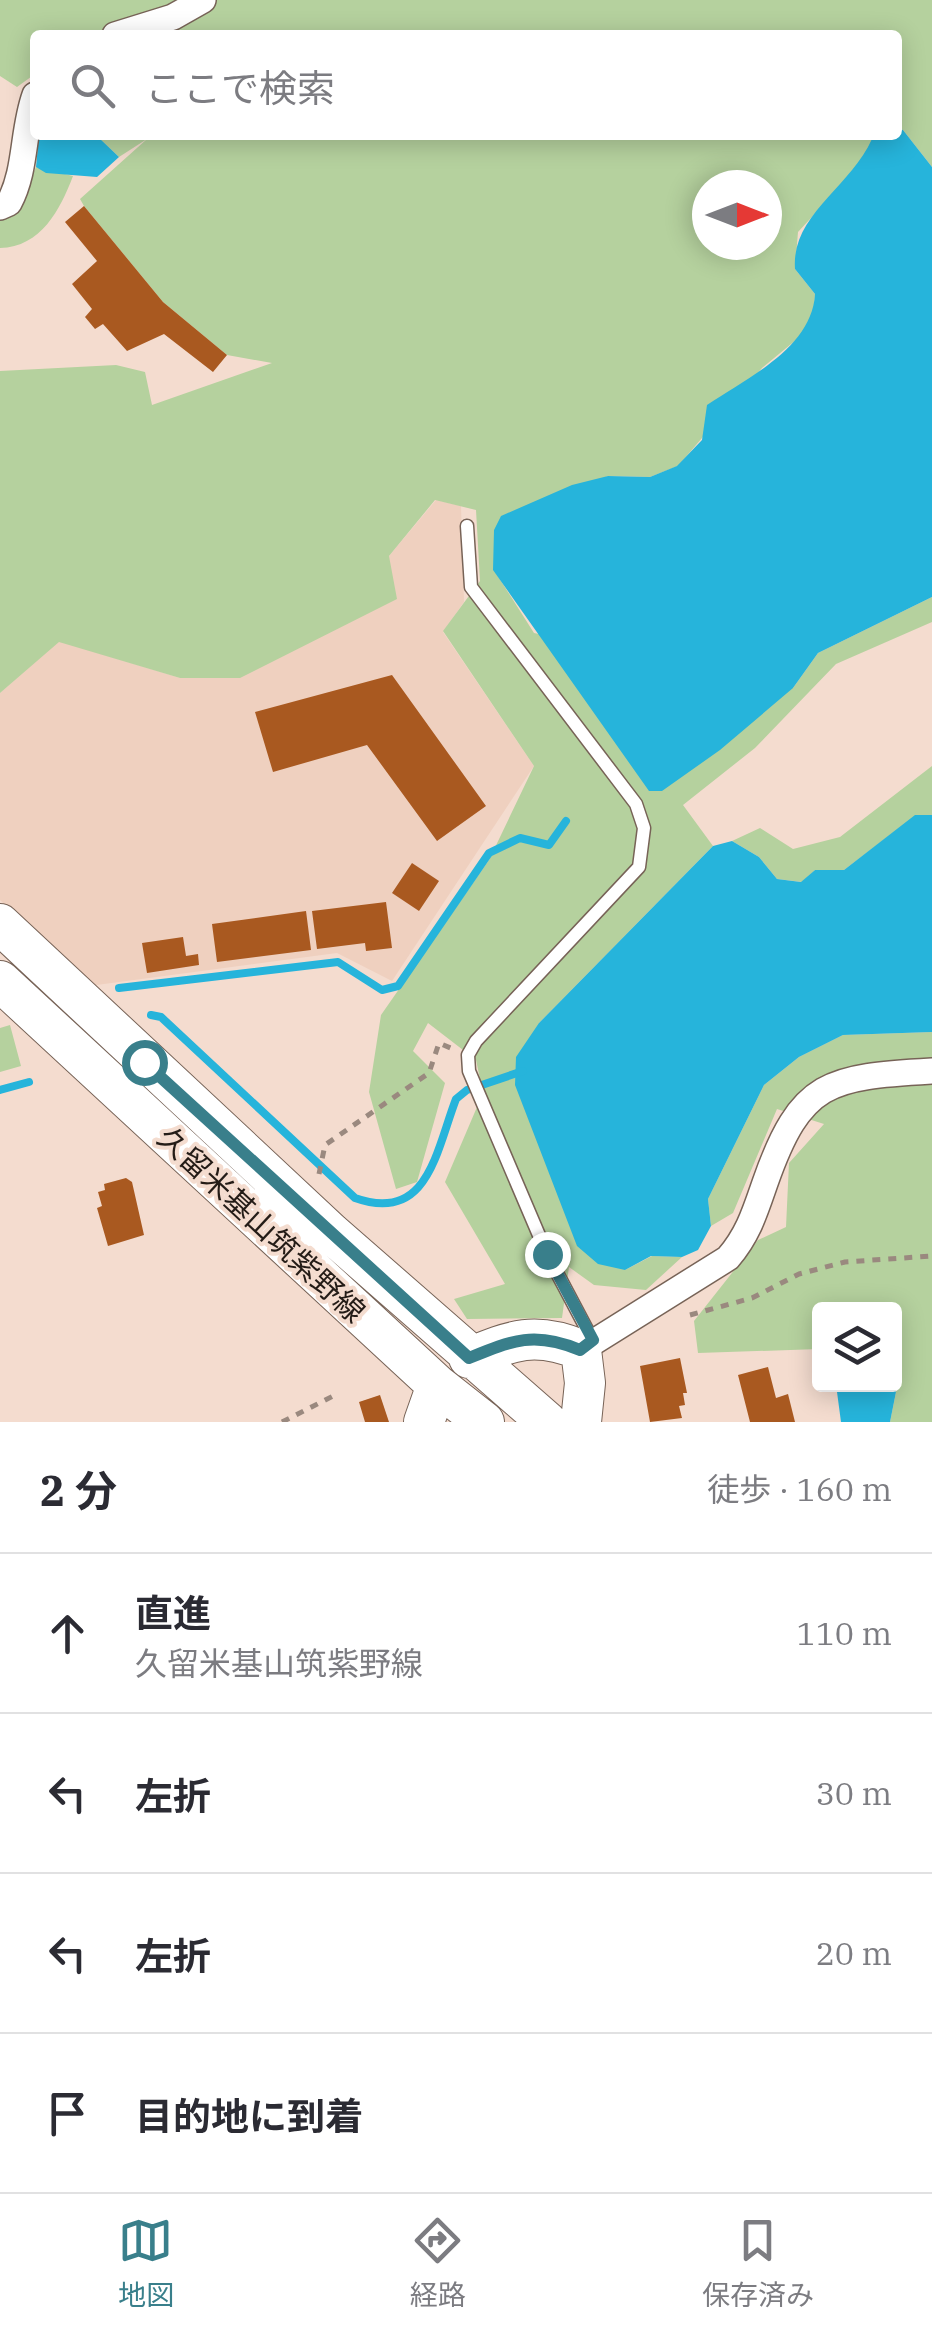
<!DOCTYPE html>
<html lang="ja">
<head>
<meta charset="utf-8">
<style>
	body { margin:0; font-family:"IBM Plex Serif","Noto Sans JP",serif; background:#f2f2f3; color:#2b2b33 }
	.controls { position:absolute; right:30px; bottom:30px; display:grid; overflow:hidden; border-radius:10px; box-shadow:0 5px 25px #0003 }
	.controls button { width:90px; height:90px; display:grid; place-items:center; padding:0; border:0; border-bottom:2px solid #e1e1e2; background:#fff; color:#2b2b33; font:50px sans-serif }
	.compass { position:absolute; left:692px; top:170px; width:90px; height:90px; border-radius:50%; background:#fff; box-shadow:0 5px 25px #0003; rotate:90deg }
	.stop { position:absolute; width:30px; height:30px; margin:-22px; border:8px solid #397f8b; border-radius:50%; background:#fff }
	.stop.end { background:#397f8b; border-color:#fff; box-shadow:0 2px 10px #0008 }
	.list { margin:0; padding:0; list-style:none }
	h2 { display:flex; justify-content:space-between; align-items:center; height:130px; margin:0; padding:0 40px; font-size:42px }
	h2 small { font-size:32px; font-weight:400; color:#7c7c81 }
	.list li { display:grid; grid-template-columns:65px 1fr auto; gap:30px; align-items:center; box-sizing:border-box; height:160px; padding:0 40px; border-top:2px solid #e1e1e2 }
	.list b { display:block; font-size:38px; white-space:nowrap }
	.list p { margin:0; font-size:32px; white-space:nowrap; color:#7c7c81 }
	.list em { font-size:32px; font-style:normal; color:#7c7c81 }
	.icon { flex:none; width:55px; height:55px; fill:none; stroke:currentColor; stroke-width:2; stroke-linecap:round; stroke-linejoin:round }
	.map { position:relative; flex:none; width:932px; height:1422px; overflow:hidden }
	.search { position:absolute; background:#fff; box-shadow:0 5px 25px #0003; left:30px; right:30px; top:30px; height:110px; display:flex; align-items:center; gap:25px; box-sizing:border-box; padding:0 35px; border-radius:10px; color:#7c7c81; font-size:38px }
	.sheet { height:770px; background:#fff }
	nav { display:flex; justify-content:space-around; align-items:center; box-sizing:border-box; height:140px; border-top:2px solid #e1e1e2; background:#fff; font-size:28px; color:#7c7c81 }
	nav a { display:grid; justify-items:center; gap:5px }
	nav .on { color:#397f8b }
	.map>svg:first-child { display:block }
	.built { fill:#efd0bf }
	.green { fill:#b5d19e; fill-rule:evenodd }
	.water { fill:#26b4db }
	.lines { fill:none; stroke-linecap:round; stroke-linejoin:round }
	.stream { stroke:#26b4db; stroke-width:8 }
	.building { fill:#a95920 }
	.service-casing { stroke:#776357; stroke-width:15 }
	.minor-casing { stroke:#776357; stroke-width:28 }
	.primary-casing { stroke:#776357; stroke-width:42 }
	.path { stroke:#9a897f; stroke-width:5; stroke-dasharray:8 8; stroke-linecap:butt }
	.service { stroke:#fff; stroke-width:12 }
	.minor { stroke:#fff; stroke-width:25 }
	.primary { stroke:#fff; stroke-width:40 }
	.route { stroke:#397f8b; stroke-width:12 }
	.labels { text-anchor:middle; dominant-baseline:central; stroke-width:8; stroke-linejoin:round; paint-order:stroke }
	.street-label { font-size:30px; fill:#241c17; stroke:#f4dccf }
</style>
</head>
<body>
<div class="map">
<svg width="932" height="1422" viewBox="0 0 932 1422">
	<rect width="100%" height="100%" fill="#f4dccf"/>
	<!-- built -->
	<path class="built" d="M436,500L461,506L464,602L443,632L534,766L392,981L337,953L89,986L0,900V693L59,641L180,678L389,556Z"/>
	<!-- green -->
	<path class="green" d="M0,0H932V167L903,130L897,128V35H35V74L17,87L0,76Z
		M96,135H876L860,165L798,232L795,269L815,294L814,311L802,335L762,368L678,466L650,477L608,476L494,530V570L534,633L793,688L818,653L932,597V622L836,664L755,748L683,805L713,846L539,1023L625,1270L652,1256L682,1257L646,1290L594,1285L569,1267L562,1318L467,1319L454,1299L505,1284L445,1182L483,1093L476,1060L428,1023L413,1051L445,1083L417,1182L396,1189L369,1092L381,1015L489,860L534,766L443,631L480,581L476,510L435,500L389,556L397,599L240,678H180L59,642L0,693V371L116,365L145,372L152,405L272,363L227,355L163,302L84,206L80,199L147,139L119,157ZM707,185H767V245H707Z
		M36,167L73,176C60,210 41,247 0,248V216L17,209Z
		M932,766V815L915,816L844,870H815L802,882L777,879L759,857L732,841L760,828L793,849L840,837Z
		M10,1025L21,1066L0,1072V1028Z
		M932,1032V1422H890L896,1392L888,1385L894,1384V1310H820L819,1349L698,1353L694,1321L758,1240L786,1227L789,1163L824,1124L777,1109L733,1213L711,1226L708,1199L764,1085L799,1057L843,1035Z"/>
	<!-- water -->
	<path class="water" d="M897,128L903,130L932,167V597L818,653L793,688L720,750L662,791H649L493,570L494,530L501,516L572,485L608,476L650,477L677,466L702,440L707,405C747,378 812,348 815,294L795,269C791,215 850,188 872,139L897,135Z
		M39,135H96L119,157L97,177L46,173L36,167Z
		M915,815H932V1032L843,1035L799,1057L764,1085L708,1199L711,1226L698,1250L682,1257L651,1256L625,1270L598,1264L577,1246L515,1085L516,1057L539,1023L713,846L732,841L759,857L777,879L801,882L815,870H844Z
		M841,1385H888L896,1392L890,1422H841L837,1392Z"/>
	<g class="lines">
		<!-- stream -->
		<path class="stream" d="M119,988L338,962L382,990L398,986L489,853L520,838L549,845L566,821
			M151,1015L161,1017L355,1198C428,1224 436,1151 456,1099L467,1090L523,1071
			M0,1090L29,1082"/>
	</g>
	<!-- building -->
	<path class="building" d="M84,206L163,302L227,355L213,372L164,334L127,351L103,324L95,329L85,317L92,309L72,284L97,261L65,222Z
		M392,675L486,806L437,841L367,745L273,772L255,712Z
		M412,863L439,881L419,911L392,893Z
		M386,902L392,948L366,951L365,943L317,949L312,911Z
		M306,911L311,950L217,962L212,924Z
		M183,937L186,956L198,954L199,965L147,973L142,943Z
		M126,1178L132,1182L144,1235L108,1246L97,1208L102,1206L98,1192L105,1190L104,1184Z
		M680,1358L687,1393H683L685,1405L679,1406L682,1418L650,1422L640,1366Z
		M768,1367L776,1398L788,1394L795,1422H750L738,1375Z
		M380,1395L389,1422H365L359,1402Z"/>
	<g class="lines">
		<!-- service casing -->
		<g class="service-casing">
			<path id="service" d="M467,526L471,587L636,804L644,828L639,867L476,1041L468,1055L469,1071L547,1254L593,1341"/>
		</g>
		<!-- minor casing -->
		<g class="minor-casing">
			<path id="minor" d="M115,35L173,17L203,0
				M0,207L9,203C27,169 22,131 35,95
				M581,1350L728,1258C748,1235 755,1212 765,1183C801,1080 829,1077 932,1071"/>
		</g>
		<!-- primary casing -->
		<g class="primary-casing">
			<path id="primary" d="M0,924L331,1233L547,1422
				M0,981L437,1385L484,1422
				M469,1358C513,1340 535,1331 581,1350L585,1383L581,1422
				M424,1422L437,1385"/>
		</g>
		<!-- path -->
		<path class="path" d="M319,1174L325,1145L429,1073L439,1043L453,1049
			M690,1315L752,1298L799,1274L845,1262L932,1256
			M282,1422L339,1393"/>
		<!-- service -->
		<use href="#service" class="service"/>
		<!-- minor -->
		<use href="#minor" class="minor"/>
		<!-- primary -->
		<use href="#primary" class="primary"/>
	</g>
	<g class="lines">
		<!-- route -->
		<path class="route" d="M144,1062L469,1358C513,1340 535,1331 580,1350L593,1340L547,1254"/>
	</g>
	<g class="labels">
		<!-- street labels -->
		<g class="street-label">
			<text transform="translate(262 1224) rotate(43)">久留米基山筑紫野線</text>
		</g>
	</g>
</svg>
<div class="controls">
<button><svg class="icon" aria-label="layers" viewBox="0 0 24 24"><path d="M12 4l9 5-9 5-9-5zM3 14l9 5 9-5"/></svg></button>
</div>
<svg class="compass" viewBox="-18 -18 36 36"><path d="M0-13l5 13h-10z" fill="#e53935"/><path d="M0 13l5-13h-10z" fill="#7c7c81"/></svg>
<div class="stop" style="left:144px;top:1062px"></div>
<div class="stop end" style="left:547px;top:1254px"></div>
<div class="search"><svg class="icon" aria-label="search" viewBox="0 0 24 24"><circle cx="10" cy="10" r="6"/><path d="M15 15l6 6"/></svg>ここで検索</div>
</div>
<section class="sheet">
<h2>2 分<small>徒歩 · 160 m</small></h2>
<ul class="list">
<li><svg class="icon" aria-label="ahead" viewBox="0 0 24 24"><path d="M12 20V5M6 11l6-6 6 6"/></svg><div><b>直進</b><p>久留米基山筑紫野線</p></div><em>110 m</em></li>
<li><svg class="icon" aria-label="left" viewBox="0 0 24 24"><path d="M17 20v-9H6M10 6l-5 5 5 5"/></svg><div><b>左折</b></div><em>30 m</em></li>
<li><svg class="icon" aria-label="left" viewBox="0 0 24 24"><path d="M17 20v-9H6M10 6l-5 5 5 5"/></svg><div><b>左折</b></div><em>20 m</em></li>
<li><svg class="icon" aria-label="arrive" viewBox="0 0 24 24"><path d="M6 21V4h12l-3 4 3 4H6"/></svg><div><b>目的地に到着</b></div></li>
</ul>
</section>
<nav>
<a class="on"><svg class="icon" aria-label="map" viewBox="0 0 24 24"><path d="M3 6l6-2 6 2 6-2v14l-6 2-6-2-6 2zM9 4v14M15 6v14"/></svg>地図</a>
<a><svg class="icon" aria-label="directions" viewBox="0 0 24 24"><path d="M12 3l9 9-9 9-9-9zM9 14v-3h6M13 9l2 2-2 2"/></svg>経路</a>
<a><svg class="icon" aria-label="saved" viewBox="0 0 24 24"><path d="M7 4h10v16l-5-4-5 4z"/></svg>保存済み</a>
</nav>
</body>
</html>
